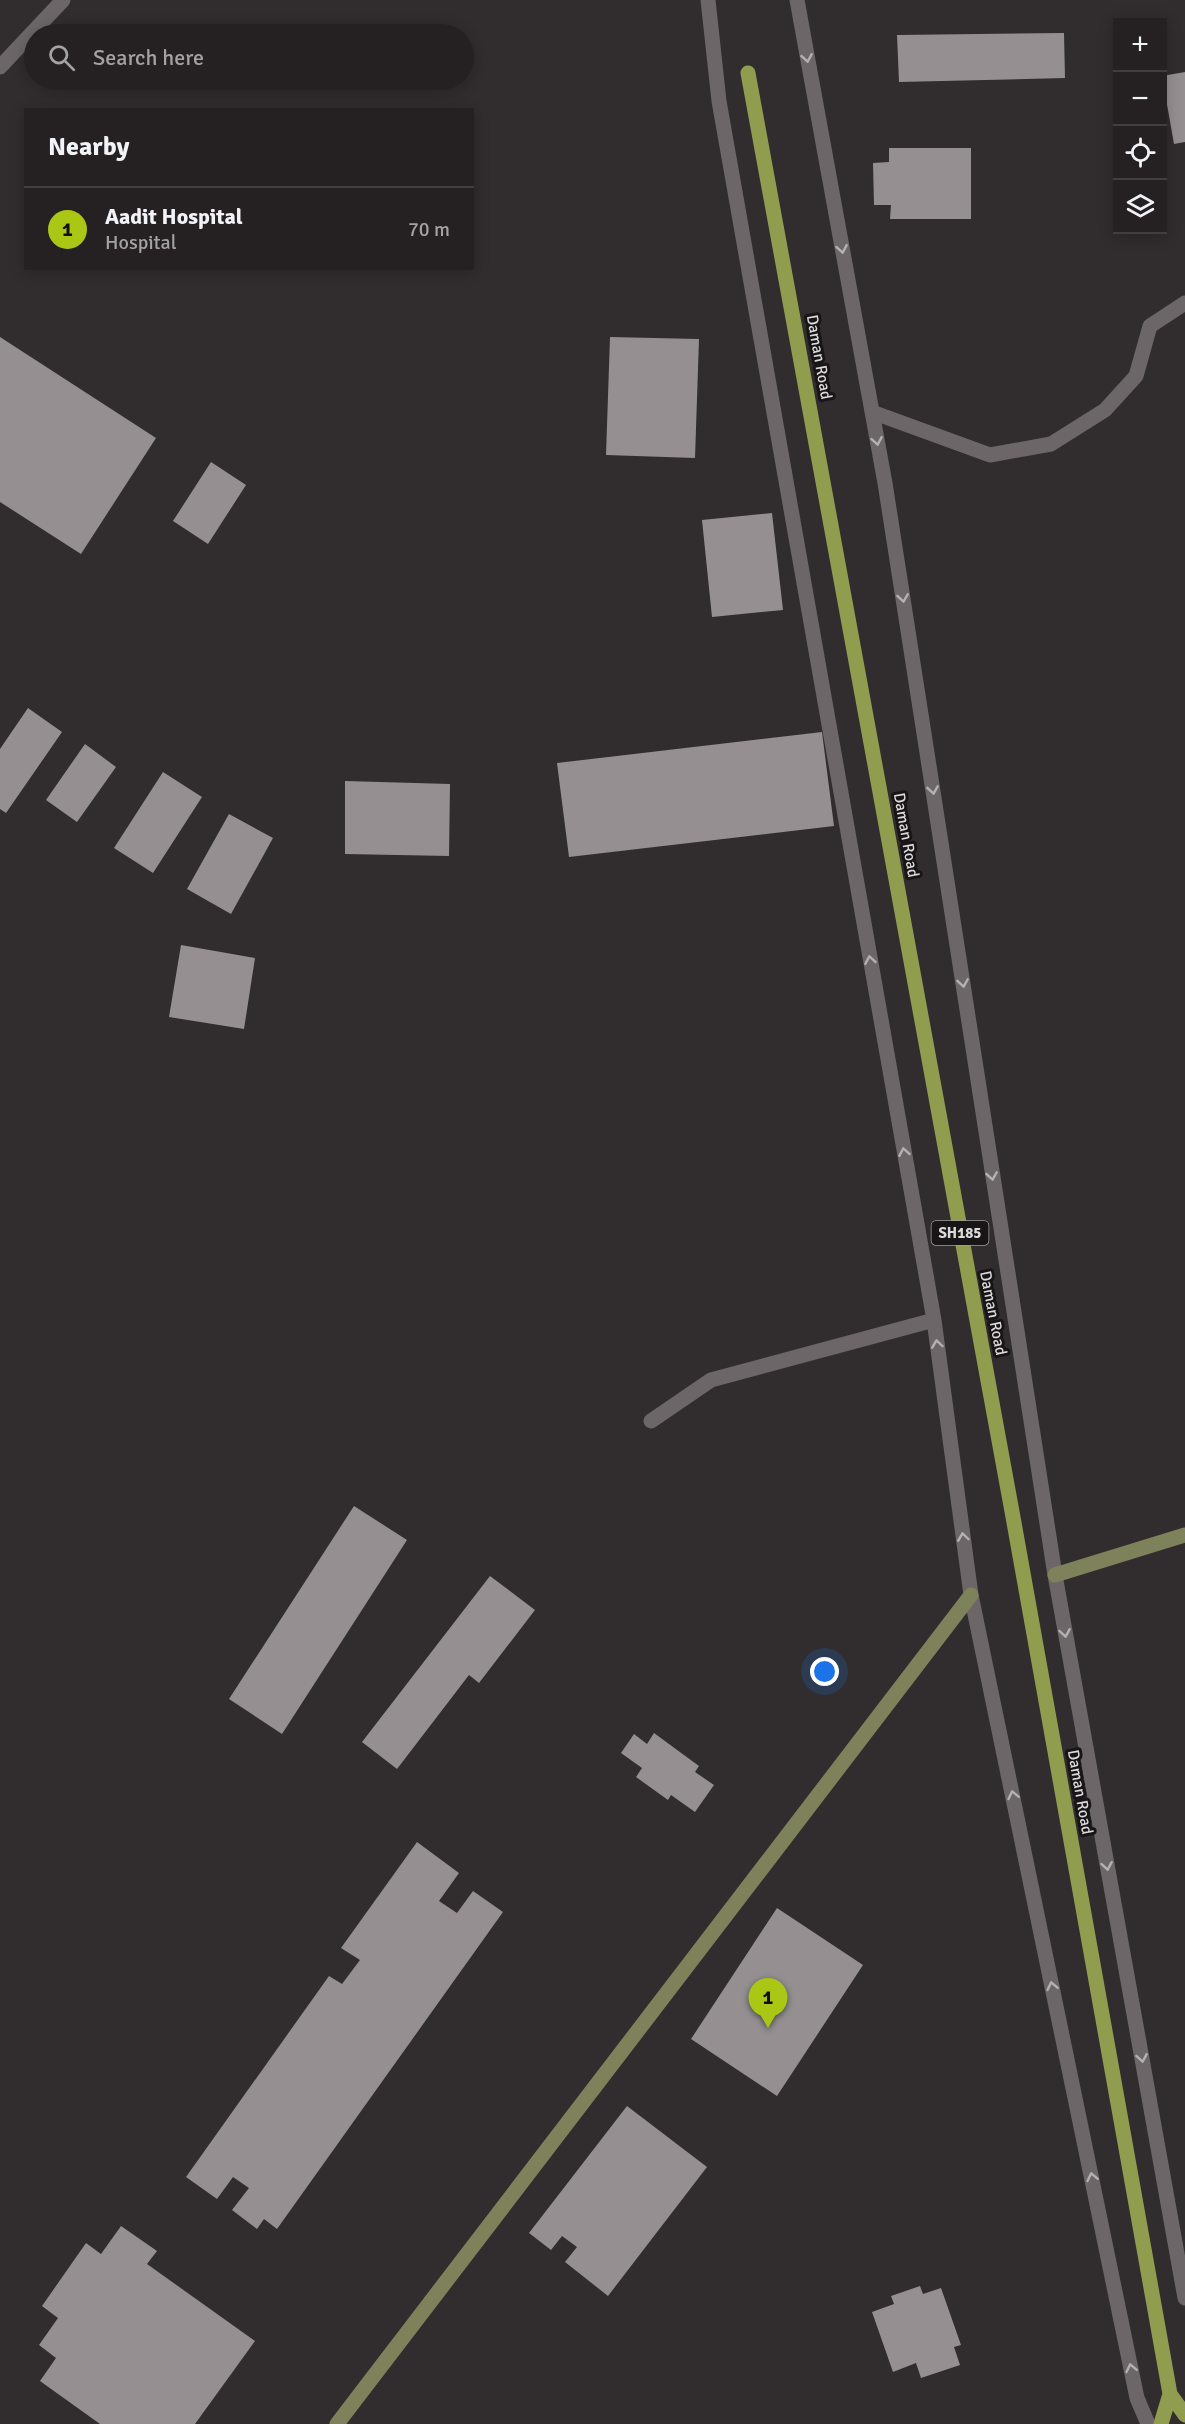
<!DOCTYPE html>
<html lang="en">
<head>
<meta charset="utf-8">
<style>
	body { margin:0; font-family:Signika,sans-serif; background:#312e2f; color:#f1f3f6 }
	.controls { position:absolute; right:18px; top:18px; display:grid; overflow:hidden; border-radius:0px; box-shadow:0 3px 15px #0003 }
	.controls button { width:54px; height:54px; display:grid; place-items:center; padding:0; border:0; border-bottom:2px solid #423e40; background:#252122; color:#f1f3f6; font:30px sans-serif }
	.you { position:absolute; left:825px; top:1672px; width:21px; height:21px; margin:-15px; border:4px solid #fff; border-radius:50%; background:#1a73e8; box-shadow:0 0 0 9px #1a73e833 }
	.badge { display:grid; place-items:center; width:39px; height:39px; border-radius:50%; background:#abc716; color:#111; font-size:20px; font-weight:700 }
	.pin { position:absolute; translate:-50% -50px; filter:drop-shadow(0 2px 3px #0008) }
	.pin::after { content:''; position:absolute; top:32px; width:21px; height:18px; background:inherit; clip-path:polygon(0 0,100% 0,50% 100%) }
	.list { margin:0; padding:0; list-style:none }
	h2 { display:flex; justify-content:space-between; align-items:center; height:78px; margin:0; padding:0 24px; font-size:26px }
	h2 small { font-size:20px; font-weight:400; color:#a3a3a5 }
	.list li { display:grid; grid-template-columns:39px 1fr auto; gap:18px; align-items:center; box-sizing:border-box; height:84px; padding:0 24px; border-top:2px solid #423e40 }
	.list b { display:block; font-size:22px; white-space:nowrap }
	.list p { margin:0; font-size:20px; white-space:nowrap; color:#a3a3a5 }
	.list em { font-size:20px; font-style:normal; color:#a3a3a5 }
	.icon { flex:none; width:33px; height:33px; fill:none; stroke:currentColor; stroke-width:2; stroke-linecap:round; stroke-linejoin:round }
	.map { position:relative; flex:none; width:1185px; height:2424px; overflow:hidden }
	.search { position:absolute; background:#252122; box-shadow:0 3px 15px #0003; left:24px; top:24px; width:450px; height:66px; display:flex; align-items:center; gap:15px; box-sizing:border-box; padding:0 21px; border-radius:33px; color:#a3a3a5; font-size:22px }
	.panel { position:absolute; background:#252122; box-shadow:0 3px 15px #0003; left:24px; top:108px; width:450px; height:162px; border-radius:0px }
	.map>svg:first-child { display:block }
	.building { fill:#958f91 }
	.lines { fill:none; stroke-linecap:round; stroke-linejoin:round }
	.street { stroke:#6c6668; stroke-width:15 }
	.secondary { stroke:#7e825b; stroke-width:15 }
	.primary { stroke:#919d4e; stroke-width:15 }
	.oneway { stroke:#b5b1b2 }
	.labels { text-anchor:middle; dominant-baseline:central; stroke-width:6; stroke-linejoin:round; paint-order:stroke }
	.shield { fill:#171516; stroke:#a19e9f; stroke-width:1.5 }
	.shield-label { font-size:15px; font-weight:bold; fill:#dcd9da }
	.street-label { font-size:16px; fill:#dcd9da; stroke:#171516 }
</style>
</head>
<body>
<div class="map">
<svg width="1185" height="2424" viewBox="0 0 1185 2424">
	<rect width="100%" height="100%" fill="#312c2e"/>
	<!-- building -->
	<path class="building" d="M1064,33L1065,78L899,82L897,35Z
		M1185,72V142L1174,144L1162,76Z
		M889,148H971V219H890L891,205H874L873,163L889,162Z
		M0,337L156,438L81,554L0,502Z
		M610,337L699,339L695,458L606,455Z
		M211,462L246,485L208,544L173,521Z
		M772,513L783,610L712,617L702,520Z
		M28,708L62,732L6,813L0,809V749Z
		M822,732L834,826L569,857L557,763Z
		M85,744L116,767L77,822L46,800Z
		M163,772L202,797L153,873L114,848Z
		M345,781L450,784L449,856L345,854Z
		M229,814L273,838L231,914L187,889Z
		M181,945L255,958L244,1029L169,1017Z
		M354,1506L407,1540L282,1734L229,1699Z
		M490,1576L535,1610L479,1683L469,1675L397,1769L362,1742Z
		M654,1733L699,1766L695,1772L714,1785L695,1812L671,1795L668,1800L636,1777L642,1768L621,1753L634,1734L647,1744Z
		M417,1842L459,1873L439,1901L457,1913L473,1891L503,1912L277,2229L264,2219L257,2229L232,2210L249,2188L233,2177L217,2199L186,2177L329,1976L342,1984L360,1960L341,1948Z
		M777,1908L863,1965L777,2096L691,2039Z
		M627,2106L707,2167L608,2296L565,2262L577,2247L562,2236L551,2250L529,2233Z
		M121,2226L157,2251L147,2264L255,2341L195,2424H100L40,2381L56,2358L39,2345L58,2318L42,2306L86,2243L101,2254Z
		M920,2286L923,2294L941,2288L961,2345L954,2347L960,2365L921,2378L916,2363L893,2372L872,2312L894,2304L891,2296Z"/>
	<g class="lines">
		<!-- street -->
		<path class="street" d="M708,0L719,101L934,1320L971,1595L1137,2398L1148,2424
			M797,0L885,483L1055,1575L1185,2298
			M0,67L63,0
			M872,412L990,455L1051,444L1105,410L1136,376L1150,326L1185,303
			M651,1421L711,1380L934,1320"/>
		<!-- secondary -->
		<path class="secondary" d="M1055,1575L1185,1535
			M337,2424L971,1595"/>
		<!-- primary -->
		<path class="primary" d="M748,73L1013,1517L1170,2394L1185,2415
			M1161,2424L1170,2394"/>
	</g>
	<!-- one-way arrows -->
	<defs><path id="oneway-chevron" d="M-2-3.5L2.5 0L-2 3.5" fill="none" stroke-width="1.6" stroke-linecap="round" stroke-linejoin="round" transform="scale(1.5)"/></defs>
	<g class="oneway">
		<use href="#oneway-chevron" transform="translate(807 58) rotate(80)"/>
		<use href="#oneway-chevron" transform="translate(842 249) rotate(80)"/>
		<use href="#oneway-chevron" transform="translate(877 441) rotate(80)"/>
		<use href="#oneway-chevron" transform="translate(903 598) rotate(81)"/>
		<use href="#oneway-chevron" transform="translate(933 790) rotate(81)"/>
		<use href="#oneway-chevron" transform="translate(870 960) rotate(-100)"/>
		<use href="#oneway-chevron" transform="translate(963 983) rotate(81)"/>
		<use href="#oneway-chevron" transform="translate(904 1152) rotate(-100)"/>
		<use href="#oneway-chevron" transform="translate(992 1176) rotate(81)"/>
		<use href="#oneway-chevron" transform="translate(937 1344) rotate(-98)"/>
		<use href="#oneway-chevron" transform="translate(963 1537) rotate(-98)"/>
		<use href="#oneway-chevron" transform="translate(1065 1633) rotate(80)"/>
		<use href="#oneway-chevron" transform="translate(1013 1795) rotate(-102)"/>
		<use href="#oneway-chevron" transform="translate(1107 1866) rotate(80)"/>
		<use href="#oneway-chevron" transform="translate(1052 1986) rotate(-102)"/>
		<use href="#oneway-chevron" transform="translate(1142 2058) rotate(80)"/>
		<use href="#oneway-chevron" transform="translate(1092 2177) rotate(-102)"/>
		<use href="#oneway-chevron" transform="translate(1131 2368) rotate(-102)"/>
	</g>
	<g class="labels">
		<!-- shield labels -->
		<rect class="shield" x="931.5" y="1221" width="57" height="24" rx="4.5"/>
		<g class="shield-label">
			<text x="960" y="1233">SH185</text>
		</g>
		<!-- street labels -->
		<g class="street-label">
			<text transform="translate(819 357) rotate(80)">Daman Road</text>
			<text transform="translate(906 835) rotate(80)">Daman Road</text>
			<text transform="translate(993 1313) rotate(79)">Daman Road</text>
			<text transform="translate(1080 1792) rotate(80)">Daman Road</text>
		</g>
	</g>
</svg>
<div class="controls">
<button>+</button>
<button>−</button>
<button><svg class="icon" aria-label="locate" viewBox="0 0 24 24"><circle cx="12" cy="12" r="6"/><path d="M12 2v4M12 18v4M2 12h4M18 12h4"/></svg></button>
<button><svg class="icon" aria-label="layers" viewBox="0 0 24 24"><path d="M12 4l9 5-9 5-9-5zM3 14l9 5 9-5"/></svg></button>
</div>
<div class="you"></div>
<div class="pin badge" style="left:768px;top:2028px">1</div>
<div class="search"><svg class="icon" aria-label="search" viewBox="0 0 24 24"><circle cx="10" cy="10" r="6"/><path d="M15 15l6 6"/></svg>Search here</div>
<section class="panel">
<h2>Nearby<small></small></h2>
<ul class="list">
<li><span class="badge">1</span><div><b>Aadit Hospital</b><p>Hospital</p></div><em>70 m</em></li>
</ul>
</section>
</div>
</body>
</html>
